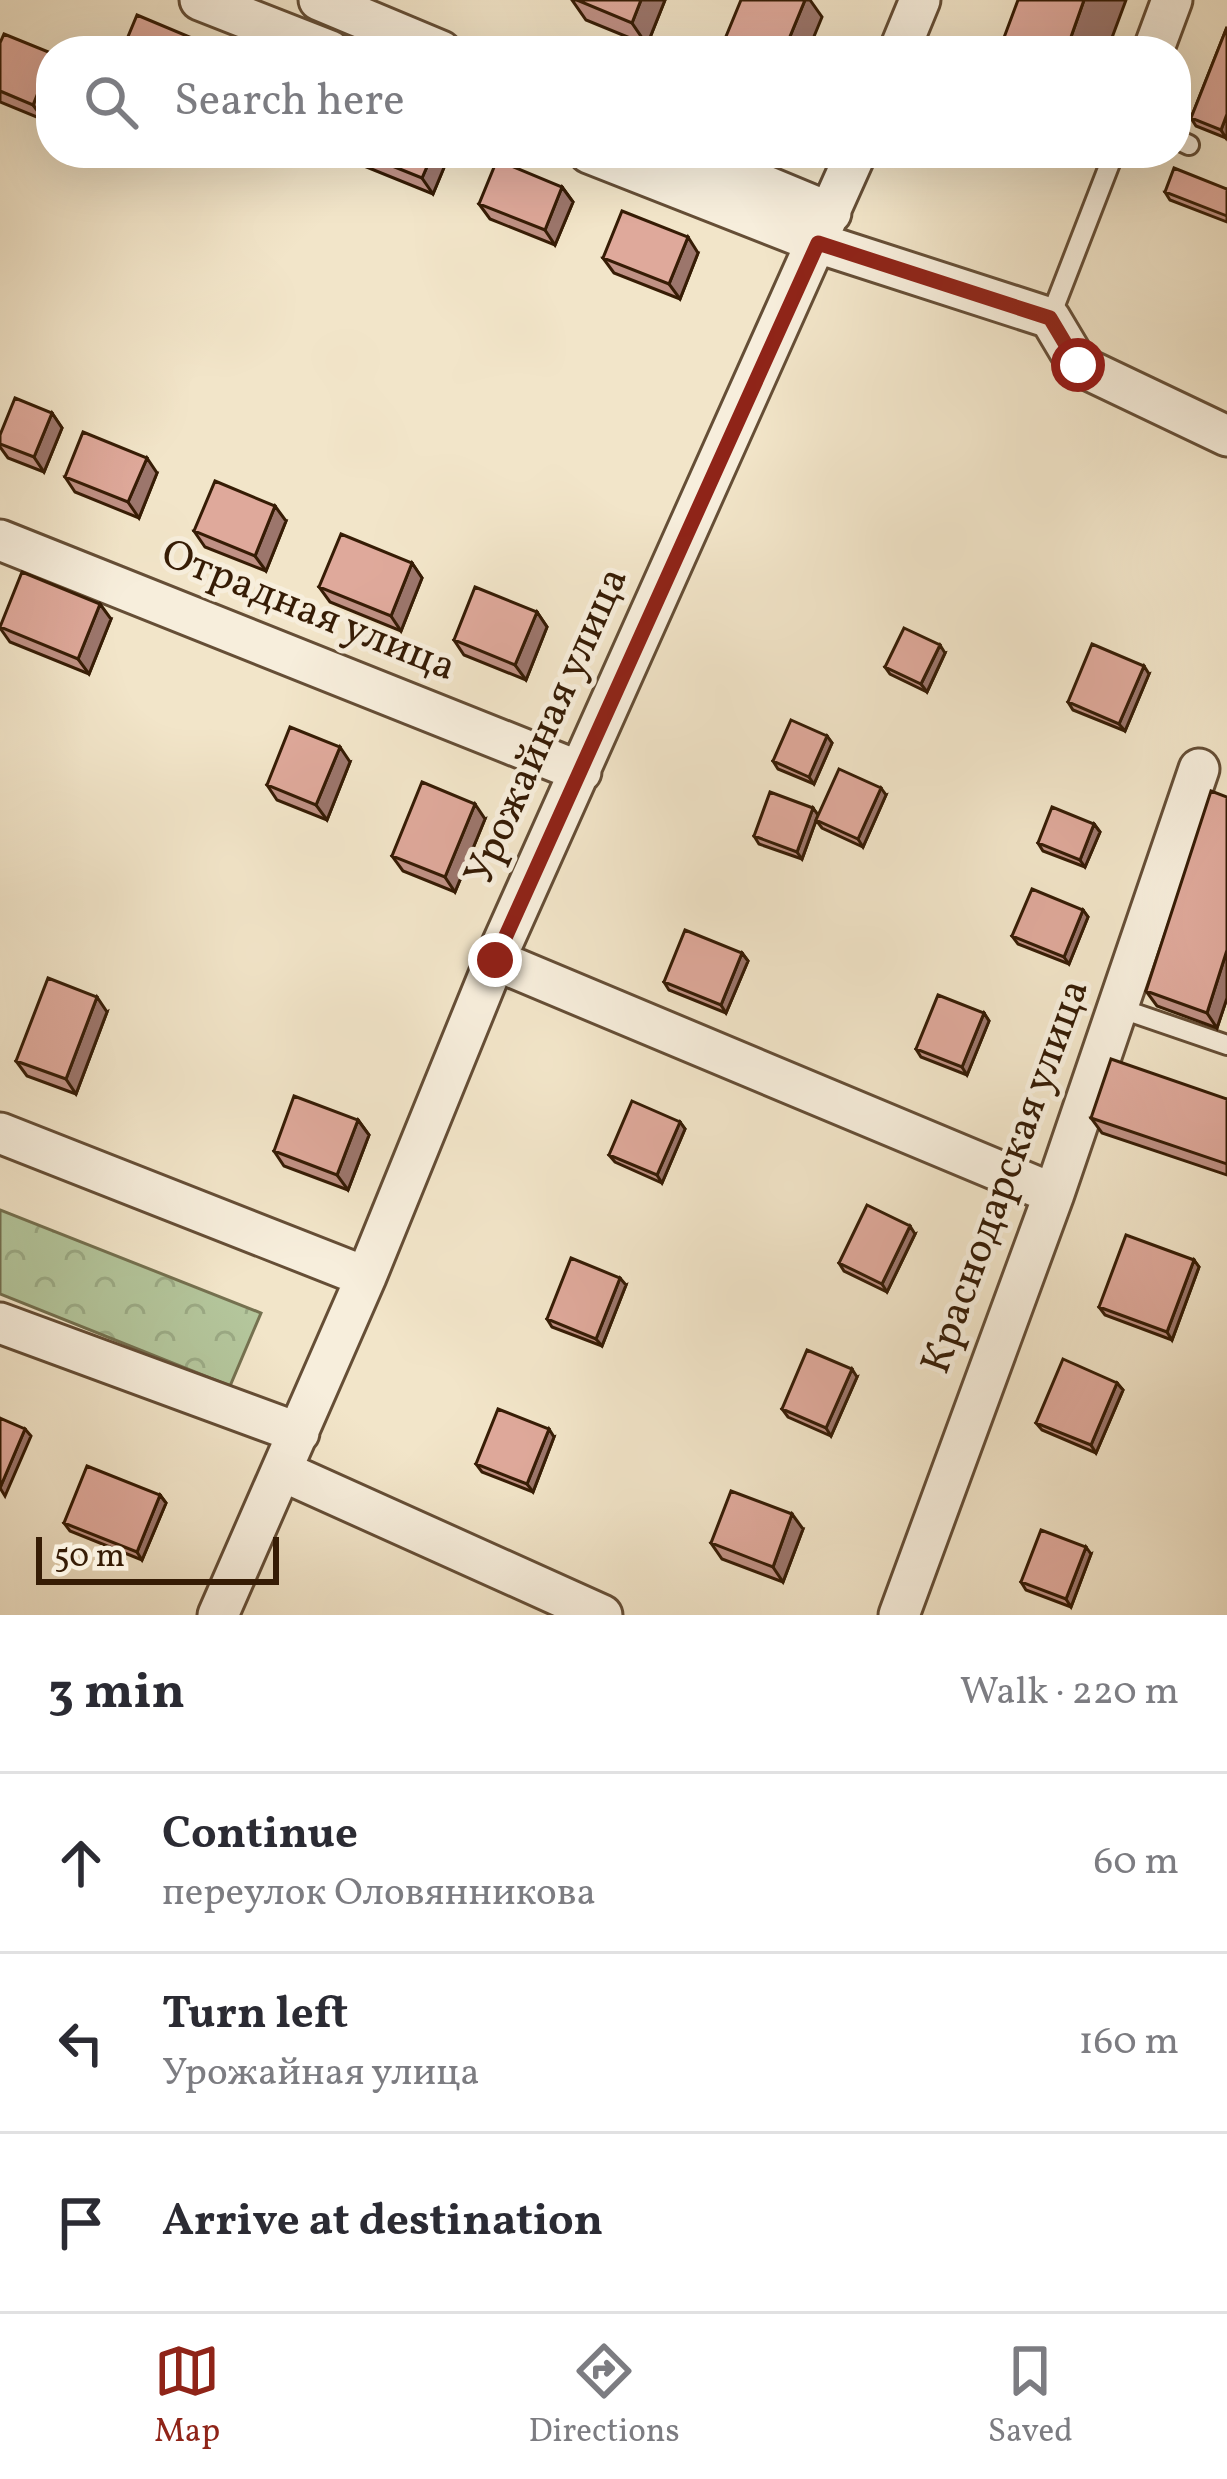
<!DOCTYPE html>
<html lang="en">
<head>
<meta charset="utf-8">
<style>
	body { margin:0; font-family:Vollkorn,serif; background:#f7f7f7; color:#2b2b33 }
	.scale { position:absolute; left:36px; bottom:30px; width:243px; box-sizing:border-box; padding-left:12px; border:6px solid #361c05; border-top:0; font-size:33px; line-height:42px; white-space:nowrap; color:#361c05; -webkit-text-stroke:9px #f7eedc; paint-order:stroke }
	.stop { position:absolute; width:36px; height:36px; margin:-27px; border:9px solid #8f2418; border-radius:50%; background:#fff }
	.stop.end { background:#8f2418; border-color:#fff; box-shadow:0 3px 12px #0008 }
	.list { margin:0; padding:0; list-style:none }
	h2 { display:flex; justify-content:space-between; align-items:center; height:156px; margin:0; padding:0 48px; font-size:51px }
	h2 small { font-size:39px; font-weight:400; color:#7c7c81 }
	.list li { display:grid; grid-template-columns:78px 1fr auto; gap:36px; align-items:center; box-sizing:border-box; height:180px; padding:0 48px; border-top:3px solid #e1e1e2 }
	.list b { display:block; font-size:45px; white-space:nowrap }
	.list p { margin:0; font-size:39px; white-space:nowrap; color:#7c7c81 }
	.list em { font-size:39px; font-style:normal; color:#7c7c81 }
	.icon { flex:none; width:66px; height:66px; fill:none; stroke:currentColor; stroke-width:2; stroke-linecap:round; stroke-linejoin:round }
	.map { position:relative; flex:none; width:1227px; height:1615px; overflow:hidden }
	.search { position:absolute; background:#fff; box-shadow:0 12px 48px #0002; left:36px; right:36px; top:36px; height:132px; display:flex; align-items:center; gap:30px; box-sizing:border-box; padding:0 42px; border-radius:48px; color:#7c7c81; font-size:45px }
	.sheet { height:696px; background:#fff }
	nav { display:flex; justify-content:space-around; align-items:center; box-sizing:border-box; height:168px; border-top:3px solid #e1e1e2; background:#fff; font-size:33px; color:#7c7c81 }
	nav a { display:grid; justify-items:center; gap:6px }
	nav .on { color:#8f2418 }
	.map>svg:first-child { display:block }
	.forest { fill:url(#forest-crowns); stroke:#757150; stroke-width:3 }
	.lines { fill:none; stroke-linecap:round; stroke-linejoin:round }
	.service-casing { stroke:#654e36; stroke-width:24 }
	.minor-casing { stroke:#654e36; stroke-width:45 }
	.service { stroke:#f7eedc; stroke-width:18 }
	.minor { stroke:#f7eedc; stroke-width:39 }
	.wall { fill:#c09185; stroke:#361c05; stroke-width:3 }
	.shaded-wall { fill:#9c766c; stroke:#361c05; stroke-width:3 }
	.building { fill:#dfa99b; stroke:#361c05; stroke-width:3 }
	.route { stroke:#8f2418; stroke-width:15 }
	.labels { text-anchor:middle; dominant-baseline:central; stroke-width:10; stroke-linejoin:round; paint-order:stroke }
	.street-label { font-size:42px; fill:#361c05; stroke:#f7eedc }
</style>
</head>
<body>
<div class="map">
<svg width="1227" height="1615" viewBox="0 0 1227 1615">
	<defs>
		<pattern id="forest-crowns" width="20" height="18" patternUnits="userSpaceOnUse" patternTransform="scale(3)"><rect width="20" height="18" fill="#b4c69c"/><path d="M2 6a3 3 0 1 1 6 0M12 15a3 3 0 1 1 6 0" fill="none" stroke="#9baa85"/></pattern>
	</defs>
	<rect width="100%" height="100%" fill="#f2e5c9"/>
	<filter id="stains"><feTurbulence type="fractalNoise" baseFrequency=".00167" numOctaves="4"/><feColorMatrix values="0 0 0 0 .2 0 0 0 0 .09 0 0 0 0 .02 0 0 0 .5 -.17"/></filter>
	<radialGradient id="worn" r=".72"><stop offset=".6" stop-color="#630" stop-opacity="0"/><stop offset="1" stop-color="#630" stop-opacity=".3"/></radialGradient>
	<!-- forest -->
	<path class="forest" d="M0,1210L261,1313L230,1386L0,1294Z"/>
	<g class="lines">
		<!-- service casing -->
		<g class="service-casing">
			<path id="service" d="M1176,139L1189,145
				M1050,318L1114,153
				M1119,1008L1227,1045"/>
		</g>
		<!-- minor casing -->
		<g class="minor-casing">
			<path id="minor" d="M200,0L330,51
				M319,0L441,51
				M899,51L920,0
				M1153,51L1172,0
				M589,153L818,243L1050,318L1078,365L1227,436
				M687,153L831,213
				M0,540L581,772
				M495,960L1054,1194
				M0,1133L366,1277
				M0,1323L299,1433
				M282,1471L602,1615
				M218,1615L366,1277L495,960L856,153
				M899,1615L1054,1194L1199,769"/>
		</g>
		<!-- service -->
		<use href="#service" class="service"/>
		<!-- minor -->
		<use href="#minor" class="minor"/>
	</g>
	<!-- wall -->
	<path class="wall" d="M572,0H665L647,45L586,20Z
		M1227,27V135L1226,138L1196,126L1191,118Z
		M0,43L51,53V102L44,120L0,102Z
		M352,153H450L433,194L359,164Z
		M562,187L573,202L555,245L490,219L479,204Z
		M1227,189V222L1170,200L1165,192Z
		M698,253L680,299L614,273L603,258Z
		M52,413L62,428L44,472L8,458L0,447V435Z
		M157,473L139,518L75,492L65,477Z
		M286,521L266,571L205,547L194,531Z
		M412,563L422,578L401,631L330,602L319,587Z
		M537,612L547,627L526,680L464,655L454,640Z
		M111,619L89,674L10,642L0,628Z
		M945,653L927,692L890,674L885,667Z
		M1149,674L1125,731L1073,710L1068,702Z
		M827,736L832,743L814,784L778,769L773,761Z
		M350,762L327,820L277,800L267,785Z
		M886,795L863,847L822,828L816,820Z
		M1227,797V998L1217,1028L1157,1006L1146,991Z
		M813,808L818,815L802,859L759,844L754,836Z
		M485,819L455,892L403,871L392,856Z
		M1094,824L1100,832L1085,867L1043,851L1038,843Z
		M1083,910L1088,917L1069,964L1018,944L1012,936Z
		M742,953L748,961L726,1013L669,990L664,982Z
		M107,1012L76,1094L27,1076L16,1061Z
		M984,1013L989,1021L967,1075L921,1057L916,1049Z
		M1227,1099V1175L1102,1133L1091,1118Z
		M358,1120L369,1135L348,1190L284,1166L274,1151Z
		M680,1122L685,1129L662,1183L615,1162L609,1155Z
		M915,1234L887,1292L844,1271L839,1263Z
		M1194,1260L1199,1267L1172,1340L1105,1315L1099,1307Z
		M626,1285L602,1346L552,1327L547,1319Z
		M857,1377L831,1436L788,1417L782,1409Z
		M1117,1383L1123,1390L1096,1453L1042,1430L1036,1423Z
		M554,1437L533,1492L482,1472L476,1464Z
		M160,1495L166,1503L142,1560L70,1531L64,1523Z
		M803,1529L783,1582L722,1559L711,1543Z
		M1091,1554L1071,1607L1026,1590L1021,1582Z"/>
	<!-- shaded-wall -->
	<path class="shaded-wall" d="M641,0H665L647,45L632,23Z
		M805,0H810L822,17L808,51H784Z
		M1084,0H1126L1107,51H1066Z
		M51,61V102L44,120L33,105Z
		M1227,114V135L1226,138L1221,130Z
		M433,153H450L433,194L422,178Z
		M562,187L573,202L555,245L545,230Z
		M688,237L698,253L680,299L669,284Z
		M52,413L62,428L44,472L34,457Z
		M147,458L157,473L139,518L128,502Z
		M275,506L286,521L266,571L255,556Z
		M412,563L422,578L401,631L391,616Z
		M100,604L111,619L89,674L78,659Z
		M537,612L547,627L526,680L515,665Z
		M940,645L945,653L927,692L921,684Z
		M1144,666L1149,674L1125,731L1119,724Z
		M827,736L832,743L814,784L809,777Z
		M340,747L350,762L327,820L316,805Z
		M881,788L886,795L863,847L858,839Z
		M475,804L485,819L455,892L445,877Z
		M813,808L818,815L802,859L797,852Z
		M1094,824L1100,832L1085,867L1080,860Z
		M1083,910L1088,917L1069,964L1064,957Z
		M1227,950V998L1217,1028L1207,1013Z
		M742,953L748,961L726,1013L721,1005Z
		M97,997L107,1012L76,1094L66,1079Z
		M984,1013L989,1021L967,1075L962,1067Z
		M358,1120L369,1135L348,1190L337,1175Z
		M680,1122L685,1129L662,1183L657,1175Z
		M910,1226L915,1234L887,1292L882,1284Z
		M1194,1260L1199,1267L1172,1340L1167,1332Z
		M620,1278L626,1285L602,1346L596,1339Z
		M852,1369L857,1377L831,1436L826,1428Z
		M1117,1383L1123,1390L1096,1453L1091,1445Z
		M25,1429L31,1436L5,1496L0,1488Z
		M549,1429L554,1437L533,1492L527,1484Z
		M160,1495L166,1503L142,1560L137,1552Z
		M792,1514L803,1529L783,1582L773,1567Z
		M1086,1547L1091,1554L1071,1607L1066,1599Z"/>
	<!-- building -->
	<path class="building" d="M577,0H641L632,23Z
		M741,0H805L784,51H720Z
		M1018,0H1084L1066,51H999Z
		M137,15L204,43L201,51H122Z
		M1227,27V114L1221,130L1191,118Z
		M4,34L51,53V61L33,105L0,91V43Z
		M254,43L274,51H250Z
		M360,153H433L422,178Z
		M497,160L562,187L545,230L479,204Z
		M1174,168L1227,189V216L1165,192Z
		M622,211L688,237L669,284L603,258Z
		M15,398L52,413L34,457L0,444V435Z
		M83,432L147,458L128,502L65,477Z
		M215,481L275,506L255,556L194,531Z
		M341,534L412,563L391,616L319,587Z
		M22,572L100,604L78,659L0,627Z
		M475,587L537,612L515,665L454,640Z
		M904,628L940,645L921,684L885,667Z
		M1092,644L1144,666L1119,724L1068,702Z
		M791,720L827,736L809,777L773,761Z
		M290,727L340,747L316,805L267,785Z
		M839,769L881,788L858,839L816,820Z
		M422,782L475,804L445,877L392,856Z
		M1211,791L1227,797V950L1207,1013L1146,991Z
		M770,792L813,808L797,852L754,836Z
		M1052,807L1094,824L1080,860L1038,843Z
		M1032,889L1083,910L1064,957L1012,936Z
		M685,930L742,953L721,1005L664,982Z
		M48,978L97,997L66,1079L16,1061Z
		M938,995L984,1013L962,1067L916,1049Z
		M1111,1059L1227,1099V1164L1091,1118Z
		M294,1096L358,1120L337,1175L274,1151Z
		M632,1101L680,1122L657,1175L609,1155Z
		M867,1205L910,1226L882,1284L839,1263Z
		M1126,1235L1194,1260L1167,1332L1099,1307Z
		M571,1258L620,1278L596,1339L547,1319Z
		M807,1350L852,1369L826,1428L782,1409Z
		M1063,1359L1117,1383L1091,1445L1036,1423Z
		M498,1409L549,1429L527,1484L476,1464Z
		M0,1418L25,1429L0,1488Z
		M87,1466L160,1495L137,1552L64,1523Z
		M731,1491L792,1514L773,1567L711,1543Z
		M1041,1530L1086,1547L1066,1599L1021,1582Z"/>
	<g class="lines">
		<!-- route -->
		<path class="route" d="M495,960L818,243L1050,318L1078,365"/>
	</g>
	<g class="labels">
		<!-- street labels -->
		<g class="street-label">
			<text transform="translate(308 612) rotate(22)">Отрадная улица</text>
			<text transform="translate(548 727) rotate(-66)">Урожайная улица</text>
			<text transform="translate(1007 1177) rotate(-70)">Краснодарская улица</text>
		</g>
	</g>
	<rect width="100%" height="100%" filter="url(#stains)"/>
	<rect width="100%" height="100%" fill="url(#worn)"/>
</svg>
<div class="scale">50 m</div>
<div class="stop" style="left:1078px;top:365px"></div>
<div class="stop end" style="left:495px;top:960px"></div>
<div class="search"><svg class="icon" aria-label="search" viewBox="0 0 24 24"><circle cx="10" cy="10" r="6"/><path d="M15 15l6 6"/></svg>Search here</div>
</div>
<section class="sheet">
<h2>3 min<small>Walk · 220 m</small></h2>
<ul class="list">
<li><svg class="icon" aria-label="ahead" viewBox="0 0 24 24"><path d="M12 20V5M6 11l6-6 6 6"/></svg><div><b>Continue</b><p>переулок Оловянникова</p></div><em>60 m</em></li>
<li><svg class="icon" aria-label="left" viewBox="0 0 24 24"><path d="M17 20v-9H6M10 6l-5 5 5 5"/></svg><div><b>Turn left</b><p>Урожайная улица</p></div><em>160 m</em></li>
<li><svg class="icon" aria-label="arrive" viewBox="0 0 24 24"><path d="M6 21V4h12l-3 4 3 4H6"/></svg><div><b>Arrive at destination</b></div></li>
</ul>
</section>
<nav>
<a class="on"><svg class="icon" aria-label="map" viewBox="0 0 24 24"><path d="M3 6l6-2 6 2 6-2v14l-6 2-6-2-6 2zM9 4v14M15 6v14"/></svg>Map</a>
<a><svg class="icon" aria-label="directions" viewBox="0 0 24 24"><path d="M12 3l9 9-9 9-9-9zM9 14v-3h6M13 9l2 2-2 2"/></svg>Directions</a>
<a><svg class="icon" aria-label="saved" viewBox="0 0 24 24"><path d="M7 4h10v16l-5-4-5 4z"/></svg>Saved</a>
</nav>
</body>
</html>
